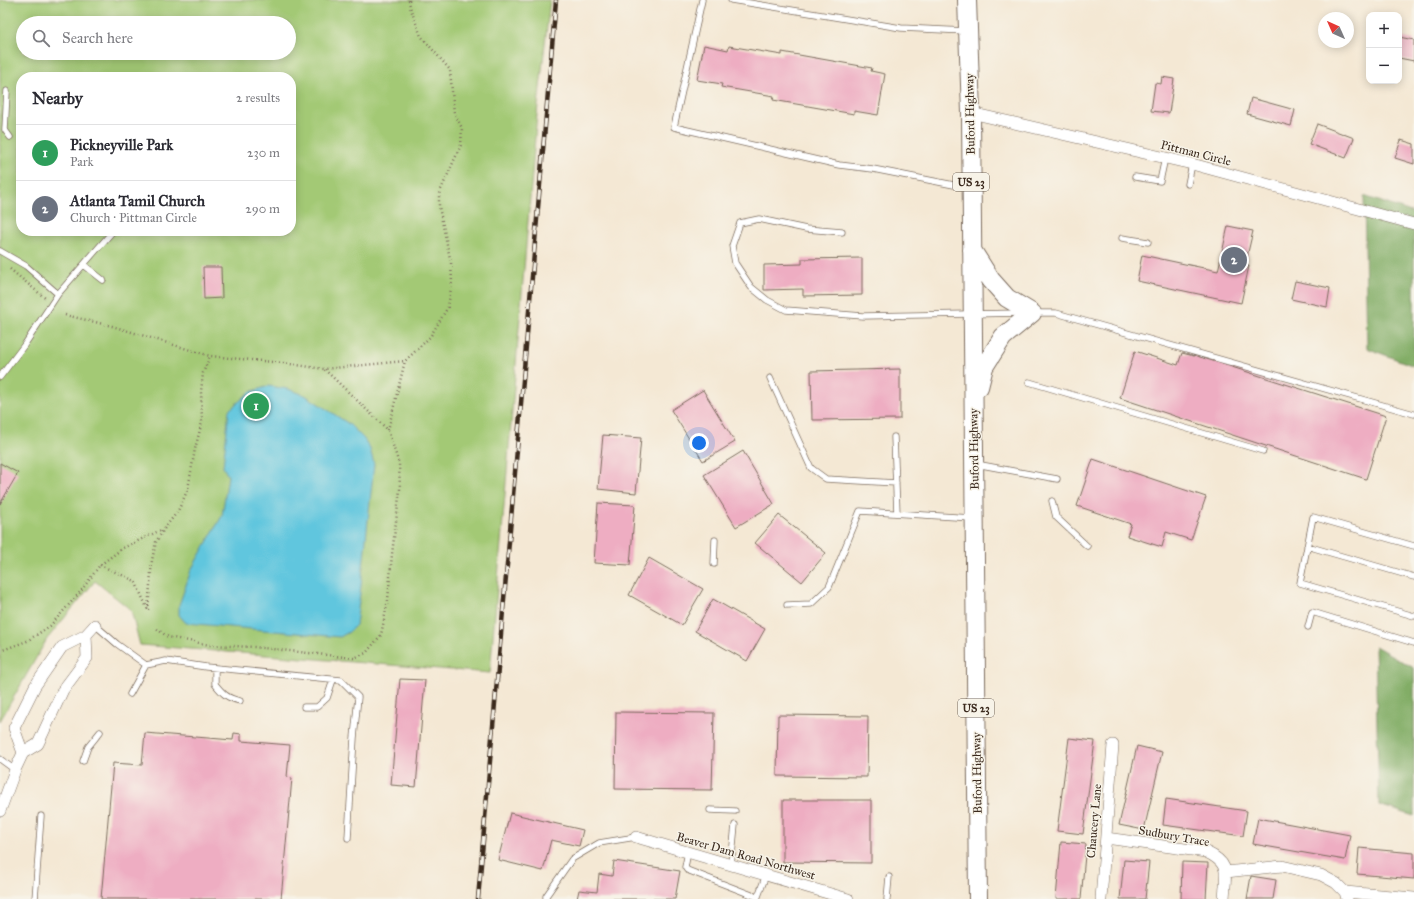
<!DOCTYPE html>
<html lang="en">
<head>
<meta charset="utf-8">
<style>
	body { margin:0; font-family:"IM FELL Great Primer",serif; background:#f2f2f3; color:#2b2b33 }
	.controls { position:absolute; right:12px; top:12px; display:grid; overflow:hidden; border-radius:8px; box-shadow:0 2px 10px #0003 }
	.controls button { width:36px; height:36px; display:grid; place-items:center; padding:0; border:0; border-bottom:1px solid #e1e1e2; background:#fff; color:#2b2b33; font:20px sans-serif }
	.compass { position:absolute; left:1318px; top:12px; width:36px; height:36px; border-radius:50%; background:#fff; box-shadow:0 2px 10px #0003; rotate:315deg }
	.you { position:absolute; left:699px; top:443px; width:14px; height:14px; margin:-10px; border:3px solid #fff; border-radius:50%; background:#1a73e8; box-shadow:0 0 0 6px #1a73e833 }
	.badge { display:grid; place-items:center; width:26px; height:26px; border-radius:50%; background:#0f766e; color:#fff; font-size:13px; font-weight:700 }
	.pin { position:absolute; translate:-50% -50%; border:2px solid #fff; box-shadow:0 1px 4px #0006 }
	.list { margin:0; padding:0; list-style:none }
	h2 { display:flex; justify-content:space-between; align-items:center; height:52px; margin:0; padding:0 16px; font-size:17px }
	h2 small { font-size:13px; font-weight:400; color:#7c7c81 }
	.list li { display:grid; grid-template-columns:26px 1fr auto; gap:12px; align-items:center; box-sizing:border-box; height:56px; padding:0 16px; border-top:1px solid #e1e1e2 }
	.list b { display:block; font-size:15px; white-space:nowrap }
	.list p { margin:0; font-size:13px; white-space:nowrap; color:#7c7c81 }
	.list em { font-size:13px; font-style:normal; color:#7c7c81 }
	.icon { flex:none; width:22px; height:22px; fill:none; stroke:currentColor; stroke-width:2; stroke-linecap:round; stroke-linejoin:round }
	.map { position:relative; flex:none; width:1414px; height:899px; overflow:hidden }
	.search { position:absolute; background:#fff; box-shadow:0 2px 10px #0003; left:16px; top:16px; width:280px; height:44px; display:flex; align-items:center; gap:10px; box-sizing:border-box; padding:0 14px; border-radius:22px; color:#7c7c81; font-size:15px }
	.panel { position:absolute; background:#fff; box-shadow:0 2px 10px #0003; left:16px; top:72px; width:280px; height:164px; border-radius:16px }
	.map>svg:first-child { display:block }
	.green { fill:#a3c974; stroke:#6f7a49; fill-rule:evenodd }
	.forest { fill:#82ad66; stroke:#5e6c42 }
	.water { fill:#61c6de; stroke:#4e787e }
	.building { fill:#eeadc2 }
	.lines { fill:none; stroke-linecap:round; stroke-linejoin:round }
	.lane-casing { stroke:#7c6c5e; stroke-width:7 }
	.street-casing { stroke:#7c6c5e; stroke-width:12 }
	.primary-casing { stroke:#7c6c5e; stroke-width:20 }
	.path { stroke:#7c6c5e; stroke-width:2.5; stroke-dasharray:1 3; stroke-linecap:butt }
	.lane { stroke:#fff; stroke-width:5.5 }
	.street { stroke:#fff; stroke-width:11 }
	.primary { stroke:#fff; stroke-width:18 }
	.rail-casing { stroke:#3b2a1e; stroke-width:4.5 }
	.rail { stroke:#f7f3e8; stroke-width:3; stroke-dasharray:9; stroke-linecap:butt }
	.labels { text-anchor:middle; dominant-baseline:central; stroke-width:3; stroke-linejoin:round; paint-order:stroke }
	.shield { fill:#f7f3e8; stroke:#73665b; stroke-width:1 }
	.shield-label { font-size:11px; font-weight:bold; fill:#3b2a1e }
	.street-label { font-size:12px; fill:#3b2a1e; stroke:#f7f3e8 }
</style>
</head>
<body>
<div class="map">
<svg width="1414" height="899" viewBox="0 0 1414 899">
	<rect width="100%" height="100%" fill="#f7f3e8"/>
	<filter id="ink" filterUnits="userSpaceOnUse"><feTurbulence type="fractalNoise" baseFrequency=".025" numOctaves="2"/><feDisplacementMap in="SourceGraphic" scale="8" xChannelSelector="R" yChannelSelector="G"/><feConvolveMatrix kernelMatrix="1 2 1 2 8 2 1 2 1" color-interpolation-filters="sRGB"/></filter>
	<filter id="wash" filterUnits="userSpaceOnUse"><feTurbulence type="fractalNoise" baseFrequency=".012" numOctaves="4" result="noise"/><feDisplacementMap in="SourceGraphic" scale="16" xChannelSelector="R" yChannelSelector="G"/><feGaussianBlur stdDeviation="0.9" result="paint"/><feColorMatrix in="noise" values="0 0 0 0 0 0 0 0 0 0 0 0 0 0 0 0 0 1.4 0 .05"/><feComposite in="paint" operator="in"/></filter>
	<g filter="url(#wash)">
		<rect width="100%" height="100%" fill="#f4e8d4"/>
		<!-- green -->
		<path class="green" d="M0,0H550L537,114L490,673L140,645L131,610L95,581L47,639L0,721ZM23,23H289V53H23ZM21,77H291V231H21Z"/>
		<!-- forest -->
		<path class="forest" d="M1364,196L1414,213V366L1367,348Z
			M1375,646L1414,668V816L1379,805Z"/>
		<!-- water -->
		<path class="water" d="M269,386L288,389L305,395L349,424L364,439L370,449L374,464L361,586L356,625L349,632L340,637L186,623L179,615V605L184,591L191,570L222,516L228,476L223,467L229,410L250,392Z"/>
		<g id="blocks">
			<!-- building -->
			<path class="building" d="M1399,37L1414,40V61L1399,58Z
				M704,45L728,50L729,46L782,55V52L872,68L871,71L885,74L878,115L854,111V114L773,100L774,96L721,87L722,84L697,80Z
				M1162,77L1174,79L1169,113L1151,111L1155,83L1161,84Z
				M1251,98L1295,110L1291,126L1247,114Z
				M1317,124L1354,138L1346,158L1309,144Z
				M1401,140L1414,144V164L1395,158Z
				M1228,226L1253,231L1245,265L1249,266L1241,303L1137,281L1142,255L1218,271Z
				M862,258V295L803,296V289L764,290V265L802,264V259Z
				M203,267H221L222,298L204,299Z
				M1295,281L1330,288L1327,307L1291,299Z
				M1135,351L1178,365L1182,353L1194,356V355L1386,416L1366,479L1120,398Z
				M900,369V419L812,420L811,371Z
				M703,390L735,442L703,461L671,410Z
				M603,435L641,438L636,493L598,489Z
				M743,451L774,504L736,527L704,475Z
				M1093,459L1206,497L1191,540L1166,532L1162,547L1127,536L1131,524L1077,506Z
				M0,463L18,473L0,504Z
				M598,503L635,505L630,565L594,563Z
				M779,515L826,553L802,582L755,543Z
				M649,558L703,589L682,625L629,595Z
				M713,599L765,629L747,661L695,631Z
				M400,679L425,680L416,787L391,785Z
				M616,712L714,713L712,790L615,789Z
				M778,715L868,716L867,777L777,776Z
				M145,733L233,740L234,733L241,734V741L290,745L287,777L292,778L281,899H101L113,763L142,765Z
				M1069,738L1095,741L1083,834L1057,831Z
				M1137,746L1162,752L1144,830L1119,825Z
				M1166,799L1247,811L1243,836L1163,825Z
				M783,800H871V863L783,862Z
				M510,813L583,830L579,846L551,840L543,871L498,860Z
				M1258,818L1350,835L1345,860L1253,844Z
				M1061,842L1086,844L1081,899H1056Z
				M1359,848L1414,853V879L1357,874Z
				M1124,860L1149,862L1145,899H1120Z
				M614,861L680,871L675,899H577L579,890L597,892L599,874L612,876Z
				M1182,862L1208,863L1206,899H1181Z
				M1251,876L1276,880L1273,899H1247Z"/>
		</g>
	</g>
	<g filter="url(#ink)">
		<use href="#blocks" fill-opacity="0" stroke="#7c6c5e" stroke-width="1"/>
		<g class="lines">
			<!-- lane casing -->
			<g class="lane-casing">
				<path id="lane" d="M702,0L674,127L839,165L873,169L969,188
					M731,0L901,28L966,31
					M7,91L5,130L10,137
					M1135,177L1160,181L1165,158
					M1188,184L1192,164
					M842,232L806,229L759,219L740,223L732,246L735,263L751,287L767,300L786,310L863,316L1022,313
					M1122,238L1148,242
					M0,251L26,266L58,294L113,231
					M84,265L103,280
					M1035,313H1056L1414,414
					M0,377L25,344L58,294
					M770,378L811,468L826,479L896,483
					M1029,382L1263,451
					M894,437L897,513
					M976,464L1057,479
					M1052,501L1056,517L1087,546
					M1307,546L1414,577
					M1414,546L1313,517L1300,583L1414,616
					M714,564L715,540
					M787,605L811,604L829,587L860,511L972,518
					M95,625L117,644L146,665L130,694
					M1308,627L1312,612L1414,643
					M146,665L166,661L206,667L341,680L358,697L354,738L348,838
					M215,668V684C223,694 227,698 240,701
					M304,707H317L327,698L333,680
					M0,759L15,770
					M83,761L88,747L100,732
					M710,810L735,811
					M688,852L685,867L687,870L757,897
					M731,865L735,825
					M35,899L41,816
					M546,899V896L572,859L599,843L636,837
					M757,899L766,875
					M887,899L889,877"/>
			</g>
			<!-- street casing -->
			<g class="street-casing">
				<path id="street" d="M971,113L1192,164L1414,224
					M23,753L14,728L35,686L62,647L86,635L95,625
					M0,811L15,770L23,753L38,744L63,690L87,658L86,635
					M636,837L848,899
					M1106,838L1206,852C1232,864 1225,875 1224,899
					M1226,872L1282,866L1321,875L1336,883L1345,892L1347,899
					M1345,892L1414,898
					M1101,899L1113,745"/>
			</g>
			<!-- primary casing -->
			<g class="primary-casing">
				<path id="primary" d="M967,0L971,113L978,899
					M972,250L991,280L1007,298L1032,313L1003,337L984,367L979,387"/>
			</g>
			<!-- path -->
			<path class="path" d="M10,269L45,298
				M65,315L112,326L210,356L283,363L324,369L405,361
				M388,430L405,361L430,337L448,307L452,282L451,263L439,207V194L461,145L462,128L454,113L450,70L421,36L410,7L409,0
				M100,565L135,581L148,610
				M148,610L152,560L156,542L164,529L178,511L188,489L195,449L202,422L201,392L203,373L210,356
				M157,629L168,637L210,645L254,647L354,658L366,653L381,635L388,600L392,554L400,489L399,464L388,430L324,369
				M0,651L27,641L50,626L81,591L100,565L123,548L163,529"/>
			<!-- lane -->
			<use href="#lane" class="lane"/>
			<!-- street -->
			<use href="#street" class="street"/>
			<!-- primary -->
			<use href="#primary" class="primary"/>
			<!-- rail casing -->
			<g class="rail-casing">
				<path id="rail" d="M478,899L556,0"/>
			</g>
			<!-- rail -->
			<use href="#rail" class="rail"/>
		</g>
	</g>
	<g class="labels">
		<!-- shield labels -->
		<g class="shield">
			<rect x="953" y="173" width="36" height="18" rx="3"/>
			<rect x="958" y="699" width="36" height="18" rx="3"/>
		</g>
		<g class="shield-label">
			<text x="971" y="182">US 23</text>
			<text x="976" y="708">US 23</text>
		</g>
		<!-- street labels -->
		<g class="street-label">
			<text transform="translate(970 114) rotate(-91)">Buford Highway</text>
			<text transform="translate(1196 153) rotate(14)">Pittman Circle</text>
			<text transform="translate(974 449) rotate(-91)">Buford Highway</text>
			<text transform="translate(977 773) rotate(-91)">Buford Highway</text>
			<text transform="translate(1094 821) rotate(-85)">Chaucery Lane</text>
			<text transform="translate(1174 836) rotate(10)">Sudbury Trace</text>
			<text transform="translate(746 856) rotate(16)">Beaver Dam Road Northwest</text>
		</g>
	</g>
</svg>
<div class="controls">
<button>+</button>
<button>−</button>
</div>
<svg class="compass" viewBox="-18 -18 36 36"><path d="M0-13l5 13h-10z" fill="#e53935"/><path d="M0 13l5-13h-10z" fill="#7c7c81"/></svg>
<div class="you"></div>
<div class="pin badge" style="left:256px;top:406px;background:#2e9e5b">1</div>
<div class="pin badge" style="left:1234px;top:260px;background:#6b7280">2</div>
<div class="search"><svg class="icon" aria-label="search" viewBox="0 0 24 24"><circle cx="10" cy="10" r="6"/><path d="M15 15l6 6"/></svg>Search here</div>
<section class="panel">
<h2>Nearby<small>2 results</small></h2>
<ul class="list">
<li><span class="badge" style="background:#2e9e5b">1</span><div><b>Pickneyville Park</b><p>Park</p></div><em>230 m</em></li>
<li><span class="badge" style="background:#6b7280">2</span><div><b>Atlanta Tamil Church</b><p>Church · Pittman Circle</p></div><em>290 m</em></li>
</ul>
</section>
</div>
</body>
</html>
